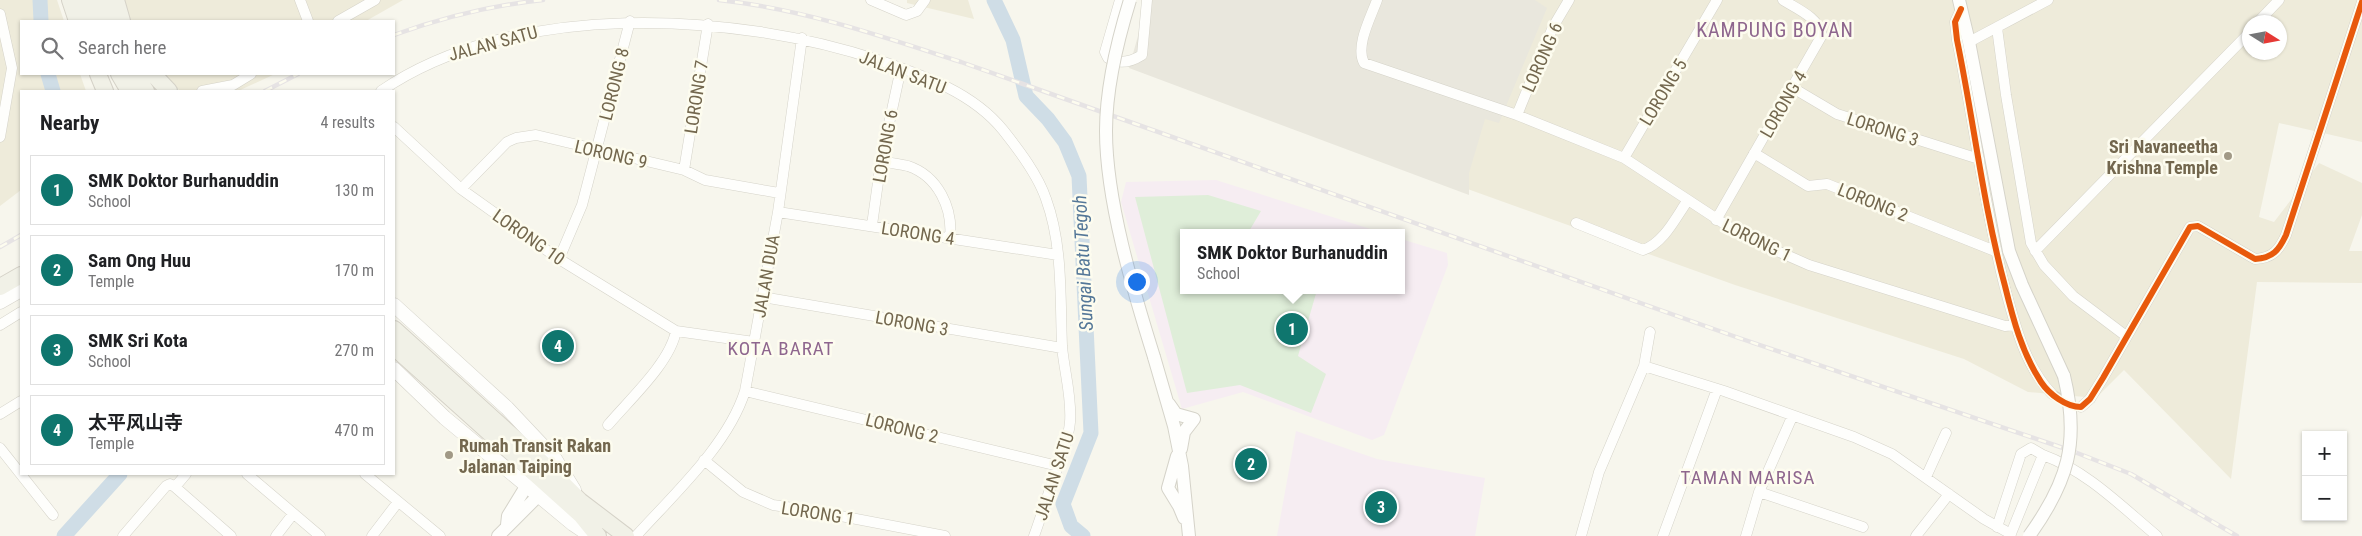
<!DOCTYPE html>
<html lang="en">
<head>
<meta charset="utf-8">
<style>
	body { margin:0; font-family:"Roboto Condensed","Noto Sans SC",sans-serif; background:#f6f6f6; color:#202124 }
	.controls { position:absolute; right:15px; bottom:15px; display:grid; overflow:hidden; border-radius:0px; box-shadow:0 1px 4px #0004 }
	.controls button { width:45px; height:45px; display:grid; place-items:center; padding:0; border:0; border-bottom:1px solid #e0e0e0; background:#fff; color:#202124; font:25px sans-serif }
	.compass { position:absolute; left:2242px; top:15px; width:45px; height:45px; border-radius:50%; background:#fff; box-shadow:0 1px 4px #0004; rotate:101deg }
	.you { position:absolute; left:1136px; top:281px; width:18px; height:18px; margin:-12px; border:4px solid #fff; border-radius:50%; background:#1a73e8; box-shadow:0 0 0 8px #1a73e833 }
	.badge { display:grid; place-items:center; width:32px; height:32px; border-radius:50%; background:#0f766e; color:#fff; font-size:16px; font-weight:700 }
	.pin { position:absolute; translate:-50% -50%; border:2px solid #fff; box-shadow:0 1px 5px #0006 }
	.popup { position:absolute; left:1180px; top:229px; width:225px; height:65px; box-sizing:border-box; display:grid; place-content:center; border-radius:0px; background:#fff; filter:drop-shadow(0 1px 4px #0005); font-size:16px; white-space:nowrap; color:#757577 }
	.popup b { font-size:19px; color:#202124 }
	.popup::after { content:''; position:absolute; left:50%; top:100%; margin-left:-10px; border:10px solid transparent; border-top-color:#fff }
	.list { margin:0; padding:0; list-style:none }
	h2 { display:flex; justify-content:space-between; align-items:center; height:65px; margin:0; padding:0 20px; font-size:21px }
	h2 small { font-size:16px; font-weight:400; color:#757577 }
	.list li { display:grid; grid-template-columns:32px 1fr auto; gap:15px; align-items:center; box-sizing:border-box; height:70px; margin:0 10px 10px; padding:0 10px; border:1px solid #e0e0e0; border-radius:0px }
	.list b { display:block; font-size:19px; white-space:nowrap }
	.list p { margin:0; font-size:16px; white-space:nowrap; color:#757577 }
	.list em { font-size:16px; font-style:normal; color:#757577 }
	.icon { flex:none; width:28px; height:28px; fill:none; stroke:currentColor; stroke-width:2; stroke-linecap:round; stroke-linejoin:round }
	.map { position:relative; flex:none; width:2362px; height:536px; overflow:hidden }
	.search { position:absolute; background:#fff; box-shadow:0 1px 4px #0004; left:20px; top:20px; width:375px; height:55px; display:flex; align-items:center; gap:12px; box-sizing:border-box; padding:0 18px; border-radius:0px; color:#757577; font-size:19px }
	.panel { position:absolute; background:#fff; box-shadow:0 1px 4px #0004; left:20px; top:90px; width:375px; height:385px; border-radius:0px }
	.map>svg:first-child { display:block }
	.residential { fill:#eeebda; fill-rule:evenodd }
	.industrial { fill:#e9e7dd }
	.education { fill:#f6edf2 }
	.green { fill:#dfeed9 }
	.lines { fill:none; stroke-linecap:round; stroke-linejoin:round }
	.river { stroke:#cfdde6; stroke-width:15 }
	.minor-tunnel { stroke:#d6d2c5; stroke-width:10; stroke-dasharray:10 5; stroke-linecap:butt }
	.minor-casing { stroke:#d5d3c9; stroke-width:11 }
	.tertiary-casing { stroke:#d5d3c9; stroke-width:14 }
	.secondary-casing { stroke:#d5d3ca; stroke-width:15 }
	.primary-casing { stroke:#d5d2c8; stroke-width:18 }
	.minor { stroke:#fefefc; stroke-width:10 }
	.tertiary { stroke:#fefefc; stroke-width:12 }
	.secondary { stroke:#fefefc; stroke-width:14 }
	.primary { stroke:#f1f1e7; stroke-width:16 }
	.rail-casing { stroke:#e6e3e4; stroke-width:4.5 }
	.rail { stroke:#fdfcef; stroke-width:2.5; stroke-dasharray:8; stroke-linecap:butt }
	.tertiary-bridge-casing { stroke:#d5d3c9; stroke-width:14; stroke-linecap:butt }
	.tertiary-bridge { stroke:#fefefc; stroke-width:12 }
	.cycleway-casing { stroke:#fdfcef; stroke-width:9 }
	.cycleway { stroke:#e8590c; stroke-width:6 }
	.poi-dot { fill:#a19986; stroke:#fdfcef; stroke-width:2 }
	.labels { text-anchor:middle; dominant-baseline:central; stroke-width:5; stroke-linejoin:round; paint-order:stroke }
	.street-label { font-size:18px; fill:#73674e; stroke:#fdfcef }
	.poi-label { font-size:18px; font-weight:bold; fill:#73674e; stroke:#fdfcef; text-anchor:end }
	.water-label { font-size:19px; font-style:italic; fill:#547798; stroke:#fdfcef }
	.neighbourhood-label { font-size:19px; letter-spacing:1px; fill:#8e668e; stroke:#fdfcef }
	.quarter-label { font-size:20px; letter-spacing:1px; fill:#8e668e; stroke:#fdfcef }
</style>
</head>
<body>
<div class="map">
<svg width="2362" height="536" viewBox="0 0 2362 536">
	<rect width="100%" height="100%" fill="#f7f6ed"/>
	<!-- residential -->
	<path class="residential" d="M0,0H57L64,21H21V74H80L86,91H21V190L0,206Z
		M122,0H403L366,21H131Z
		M907,0H968L974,19L907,3Z
		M1158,0H2362V142L2279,123L2259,217L2274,222L2319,163L2362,183V215L2349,251H2362V283L2257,282L2231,479L2124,370L2096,398L2028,392L1964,359L1735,285L1139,71ZM2250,22H2280V52H2250Z
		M163,74H275L238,91H180Z"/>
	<!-- industrial -->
	<path class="industrial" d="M1148,0H1535L1547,8L1499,123L1485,119L1469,173V195L1129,68Z"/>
	<!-- education -->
	<path class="education" d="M1216,180L1383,233H1183V290H1401V239L1447,253L1448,265L1384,435L1372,440L1243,392L1182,409L1121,202L1126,182Z
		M1296,431L1377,459L1485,478L1475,536H1277Z"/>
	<!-- green -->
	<path class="green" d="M1208,195L1261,211L1248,233H1183V290H1317L1298,356L1326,374L1311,413L1240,385L1187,393L1135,197Z"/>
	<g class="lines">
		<!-- river -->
		<path class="river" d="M40,0L41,21
			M994,0L1013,40L1026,96L1048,119L1065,142L1079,176L1091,433L1063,504L1071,526L1083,536
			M48,74L53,91
			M64,536L120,474"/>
		<!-- minor-tunnel -->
		<path class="minor-tunnel" d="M2052,394L2073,406"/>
		<!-- minor casing -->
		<g class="minor-casing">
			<path id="minor" d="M300,0L308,21
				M871,0L906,15L917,11L925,0
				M1120,0L1105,52L1108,58C1120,65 1131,62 1142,55L1147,0
				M1377,0C1371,17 1355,46 1364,63L1517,115L1624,158L1743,236L1809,265L2005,326L2015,325
				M1961,9L1955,22L1957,40C1974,122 1984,206 2005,288C2015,325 2025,366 2052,394
				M0,14L12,68L0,137
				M338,21L375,0
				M2258,22L2279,0
				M1997,28L2006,95L2031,243L2044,265L2073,296L2126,336
				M1969,42L2048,0
				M1793,88L1837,114L1979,159
				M202,91L233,85L251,74
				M381,91C514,0 732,11 881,61C925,76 973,93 1003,130C1019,150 1038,175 1046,199C1063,245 1060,298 1062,346C1064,371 1072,396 1070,422C1069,438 1062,453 1057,469C1049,491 1042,514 1034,536
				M1517,115L1553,27L1569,0
				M394,127L461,189L559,259L676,331L754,342
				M1754,153L1808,186L1827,184L1995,251
				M1624,158L1717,0
				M881,161C890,163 899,164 908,166C938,176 953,208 950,238
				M684,170L708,24
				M461,189L507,142L516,138L536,135L684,170L705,180L779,193
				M778,212L1058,255
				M1716,220L1822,35C1818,17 1797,9 1783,0
				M1576,223L1643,250C1664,243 1676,217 1688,200
				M872,225L881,161L901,68
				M2035,251L2250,32
				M559,259L582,205L630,21
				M762,297L1062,348
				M0,325L21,312
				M1644,366L1724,391L1854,437L1892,454L1984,519L2011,534
				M745,391L1058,466
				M2081,407L2090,399L2103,378L2190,227L2198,226L2255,259C2273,258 2279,250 2286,235L2362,2
				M0,414L21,401
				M608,425C629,400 670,363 676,331
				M0,448L53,515
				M704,460L743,492L773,505L820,512L945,536
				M247,474L320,536
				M365,474L440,536
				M1926,477L1946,433
				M175,487L231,536
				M1759,492L1863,527
				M1997,527L2021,454L2031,448L2043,455
				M123,536L166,486L170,484L175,487L186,474
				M276,536L293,514
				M372,536L398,502
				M636,536C674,494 728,445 745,391L778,212L802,38
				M1581,536L1599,472L1644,366L1650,332
				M1663,536L1717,389
				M1746,536L1759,492L1792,417
				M1916,536L1949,494
				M2010,536L2043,455C2087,471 2122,507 2157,536"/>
		</g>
		<!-- tertiary casing -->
		<g class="tertiary-casing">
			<path id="tertiary" d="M1959,0L1969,42L2009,251L2022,285L2064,376
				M1154,357L1174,426L1182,466L1189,536
				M1169,404L1176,414L1194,419L1184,432L1181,449
				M1177,456L1168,488L1179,506L1184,518
				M507,525L508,516L527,485
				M498,536L539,495"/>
		</g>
		<!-- secondary casing -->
		<g class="secondary-casing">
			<path id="secondary" d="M0,302L21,290
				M394,305L507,408L555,459L574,490
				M394,369L445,418L573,524L591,536"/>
		</g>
		<!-- primary casing -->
		<g class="primary-casing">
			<path id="primary" d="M70,0L77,21
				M85,0L92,21
				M100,0L108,21
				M116,0L122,21
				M98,74L105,91
				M119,74L129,91
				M135,74L146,91
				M153,74L169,91
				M0,287L21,275
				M394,329L542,463L580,501L626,536
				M394,347L581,515L598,536"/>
		</g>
		<!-- minor -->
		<use href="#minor" class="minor"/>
		<!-- tertiary -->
		<use href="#tertiary" class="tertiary"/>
		<!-- secondary -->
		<use href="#secondary" class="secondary"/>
		<!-- primary -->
		<use href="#primary" class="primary"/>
		<!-- rail casing -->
		<g class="rail-casing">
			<path id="rail" d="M719,0C803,9 881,36 961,62L1739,338L2072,451L2131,474L2237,536
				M394,35C441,18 493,5 543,0
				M265,91L298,74
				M0,247L21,235"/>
		</g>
		<!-- rail -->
		<use href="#rail" class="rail"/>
		<!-- tertiary-bridge casing -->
		<g class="tertiary-bridge-casing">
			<path id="tertiary-bridge" d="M1130,0C1117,42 1106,87 1106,131C1106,200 1133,290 1154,357
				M2029,536C2068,482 2080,442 2064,376"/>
		</g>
		<!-- tertiary-bridge -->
		<use href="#tertiary-bridge" class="tertiary-bridge"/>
		<!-- cycleway casing -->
		<g class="cycleway-casing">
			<path id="cycleway" d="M1961,9L1955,22L1957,40C1974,122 1983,205 2005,286C2013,319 2022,353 2041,382C2049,394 2066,407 2081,407L2090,399L2103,378L2190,227L2198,226L2255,259C2273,258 2279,250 2286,235L2362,2"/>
		</g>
		<!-- cycleway -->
		<use href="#cycleway" class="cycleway"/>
	</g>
	<!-- markers -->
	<g class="poi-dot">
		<circle cx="2228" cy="156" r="5"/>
		<circle cx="449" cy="455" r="5"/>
	</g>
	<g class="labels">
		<!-- street labels -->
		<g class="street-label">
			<text transform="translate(493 43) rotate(-15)">JALAN SATU</text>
			<text transform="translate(1542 57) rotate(-66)">LORONG 6</text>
			<text transform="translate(903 72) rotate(21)">JALAN SATU</text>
			<text transform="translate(614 84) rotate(-76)">LORONG 8</text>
			<text transform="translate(1663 92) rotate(-59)">LORONG 5</text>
			<text transform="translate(696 97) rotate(-81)">LORONG 7</text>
			<text transform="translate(1783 104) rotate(-60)">LORONG 4</text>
			<text transform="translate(1883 129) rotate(18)">LORONG 3</text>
			<text transform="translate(885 146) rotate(-80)">LORONG 6</text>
			<text transform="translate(611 154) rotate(13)">LORONG 9</text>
			<text transform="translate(1873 202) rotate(22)">LORONG 2</text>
			<text transform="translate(918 233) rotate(9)">LORONG 4</text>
			<text transform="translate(529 237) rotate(35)">LORONG 10</text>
			<text transform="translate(1757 240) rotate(26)">LORONG 1</text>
			<text transform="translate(766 276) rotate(-80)">JALAN DUA</text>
			<text transform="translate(912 323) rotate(10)">LORONG 3</text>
			<text transform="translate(902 428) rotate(14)">LORONG 2</text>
			<text transform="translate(1054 476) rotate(-72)">JALAN SATU</text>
			<text transform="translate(818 513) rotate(9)">LORONG 1</text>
		</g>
		<!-- poi labels -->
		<g class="poi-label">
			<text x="2218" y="146">Sri Navaneetha<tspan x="2218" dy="21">Krishna Temple</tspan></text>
			<text x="459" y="445" text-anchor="start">Rumah Transit Rakan<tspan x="459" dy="21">Jalanan Taiping</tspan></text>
		</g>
		<!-- water labels -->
		<g class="water-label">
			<text transform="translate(1083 263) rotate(-93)">Sungai Batu Tegoh</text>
		</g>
		<!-- neighbourhood labels -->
		<g class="neighbourhood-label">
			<text x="781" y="348">KOTA BARAT</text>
			<text x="1748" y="477">TAMAN MARISA</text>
		</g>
		<!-- quarter labels -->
		<g class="quarter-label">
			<text x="1775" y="30">KAMPUNG BOYAN</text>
		</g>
	</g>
</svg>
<div class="controls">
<button>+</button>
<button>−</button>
</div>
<svg class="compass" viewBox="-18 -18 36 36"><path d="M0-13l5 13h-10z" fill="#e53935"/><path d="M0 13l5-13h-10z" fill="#757577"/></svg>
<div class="you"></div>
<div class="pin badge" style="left:1292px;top:329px">1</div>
<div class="popup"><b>SMK Doktor Burhanuddin</b>School</div>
<div class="pin badge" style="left:1251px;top:464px">2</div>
<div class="pin badge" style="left:1381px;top:507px">3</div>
<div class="pin badge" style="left:558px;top:346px">4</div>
<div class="search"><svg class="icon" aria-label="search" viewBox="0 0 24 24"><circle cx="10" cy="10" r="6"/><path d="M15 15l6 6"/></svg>Search here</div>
<section class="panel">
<h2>Nearby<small>4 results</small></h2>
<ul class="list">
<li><span class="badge">1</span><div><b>SMK Doktor Burhanuddin</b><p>School</p></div><em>130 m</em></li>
<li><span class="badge">2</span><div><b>Sam Ong Huu</b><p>Temple</p></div><em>170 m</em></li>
<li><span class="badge">3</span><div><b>SMK Sri Kota</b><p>School</p></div><em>270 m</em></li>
<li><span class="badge">4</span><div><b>太平风山寺</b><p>Temple</p></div><em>470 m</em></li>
</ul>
</section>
</div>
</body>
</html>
